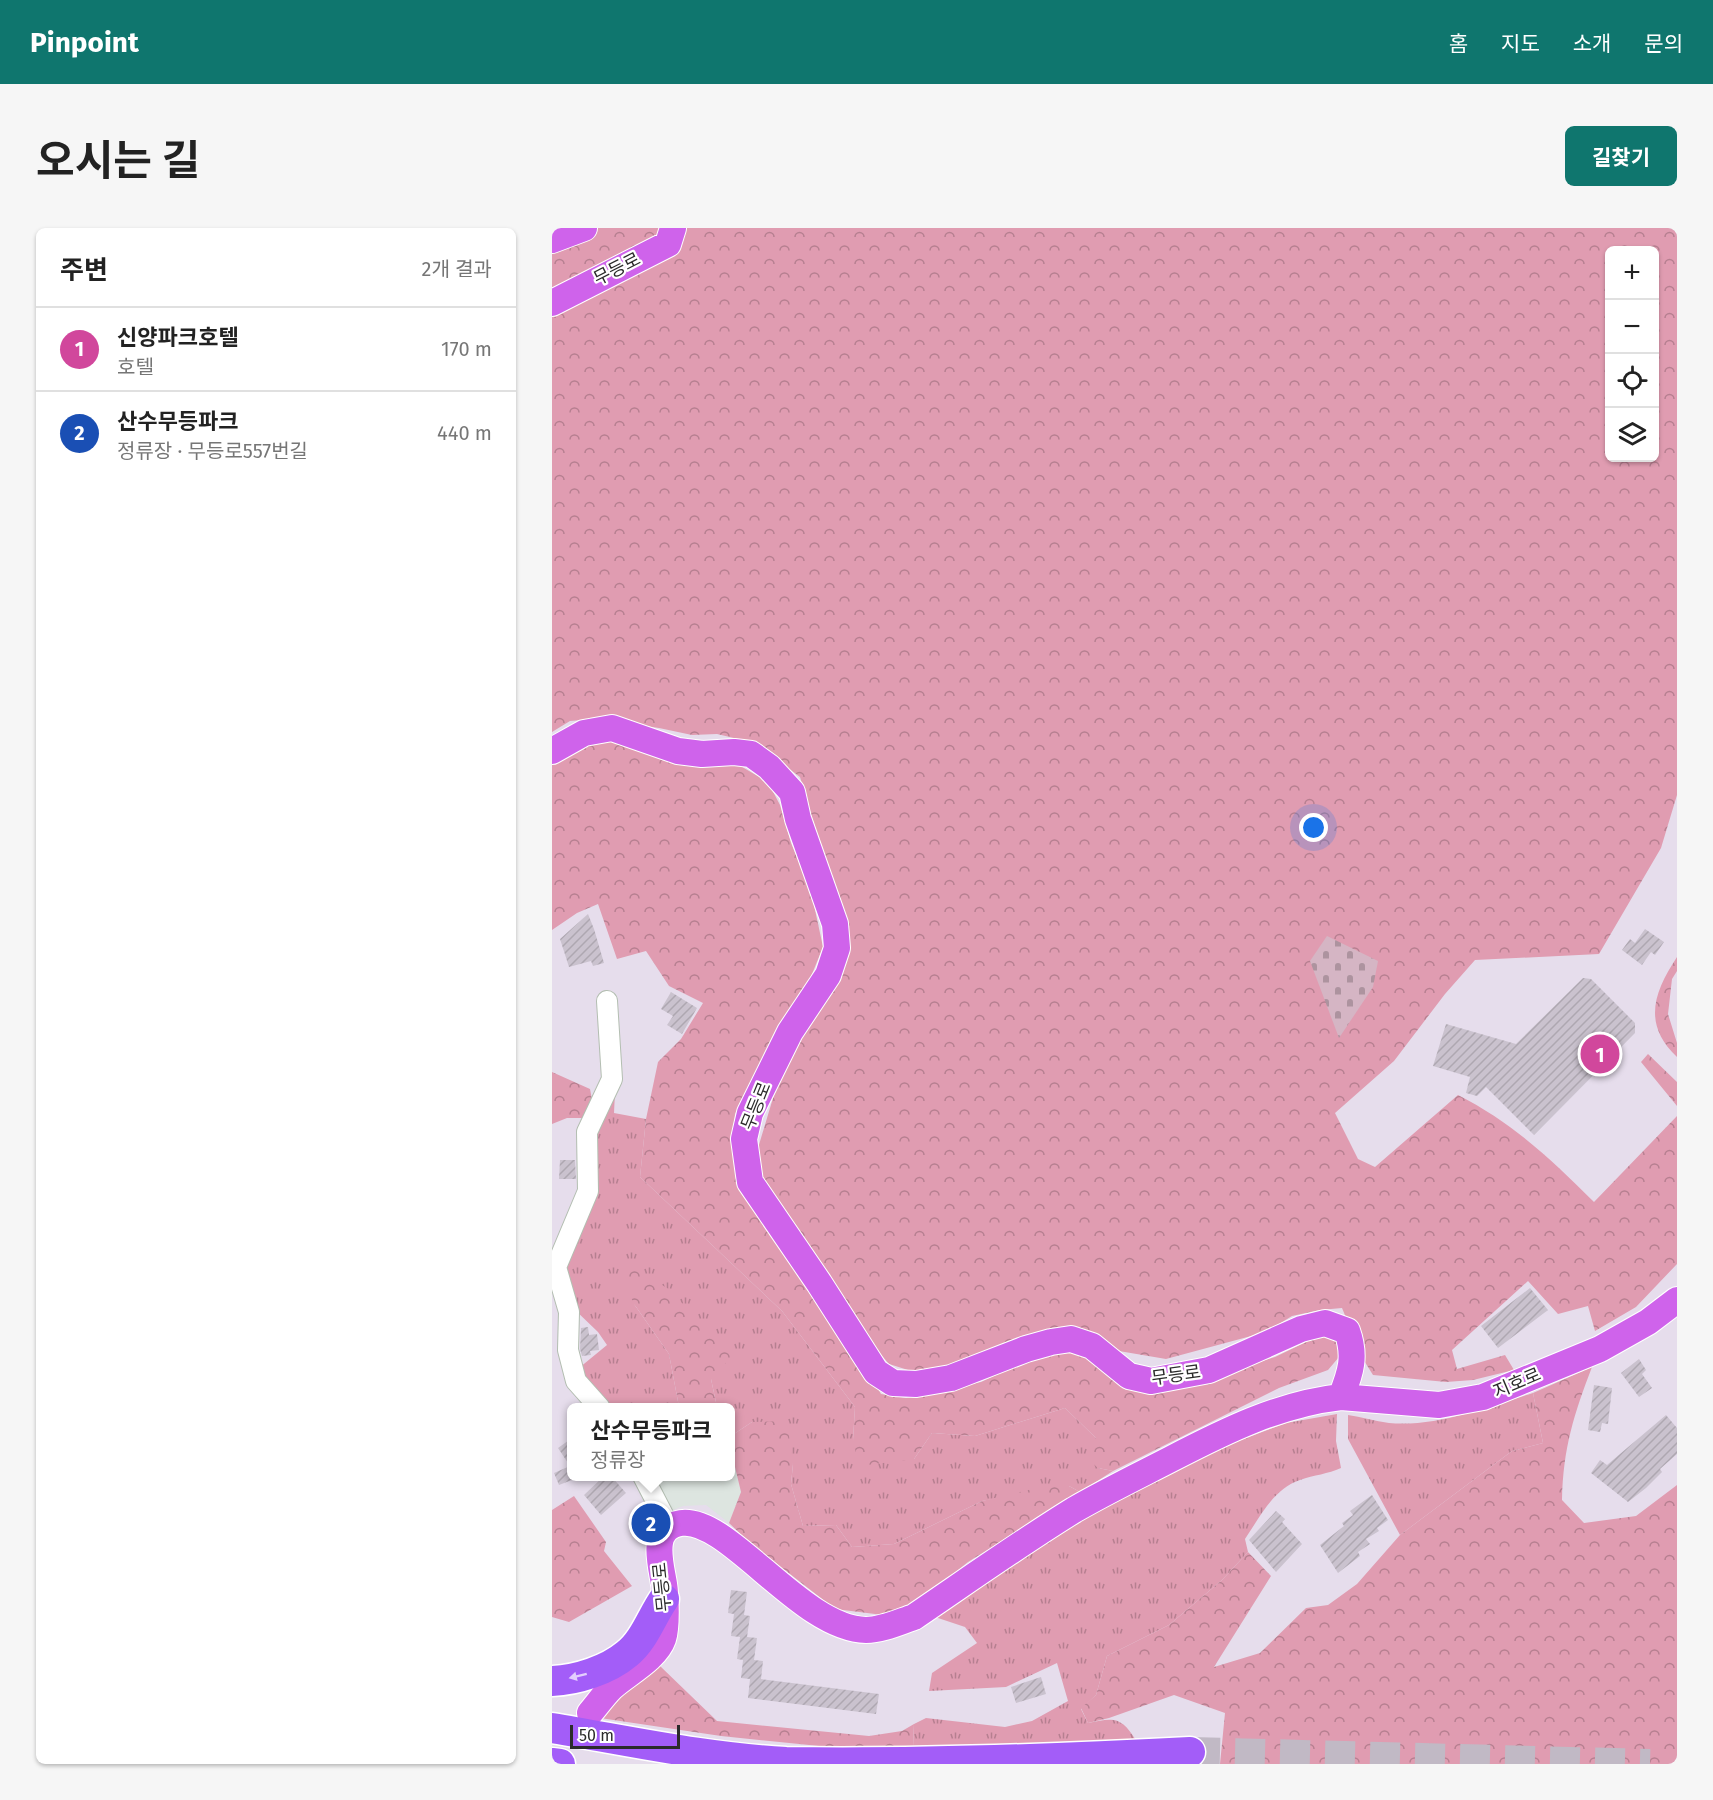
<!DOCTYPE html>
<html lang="ko">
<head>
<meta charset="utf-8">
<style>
	body { margin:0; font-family:"Fira Sans","Noto Sans KR",sans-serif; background:#f6f6f6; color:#222 }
	.controls { position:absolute; right:18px; top:18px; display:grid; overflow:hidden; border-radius:9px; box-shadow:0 2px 4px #0004 }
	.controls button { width:54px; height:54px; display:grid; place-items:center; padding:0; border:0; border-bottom:2px solid #e0e0e0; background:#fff; color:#222; font:30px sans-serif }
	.scale { position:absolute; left:18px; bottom:15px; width:110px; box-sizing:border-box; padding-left:6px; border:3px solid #2b2b2b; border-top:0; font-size:16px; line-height:21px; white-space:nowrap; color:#2b2b2b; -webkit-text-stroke:4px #fff; paint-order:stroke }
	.you { position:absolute; left:762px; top:600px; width:21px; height:21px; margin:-15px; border:4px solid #fff; border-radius:50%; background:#1a73e8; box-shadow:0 0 0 9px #1a73e833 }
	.badge { display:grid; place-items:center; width:39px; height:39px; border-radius:50%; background:#0f766e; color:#fff; font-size:20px; font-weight:700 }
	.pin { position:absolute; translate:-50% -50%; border:3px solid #fff; box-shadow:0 2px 6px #0006 }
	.popup { position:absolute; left:15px; top:1175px; width:168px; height:78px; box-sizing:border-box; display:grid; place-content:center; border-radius:9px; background:#fff; filter:drop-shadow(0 2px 4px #0005); font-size:20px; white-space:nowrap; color:#767676 }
	.popup b { font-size:22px; color:#222 }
	.popup::after { content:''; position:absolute; left:50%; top:100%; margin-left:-12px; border:12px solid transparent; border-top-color:#fff }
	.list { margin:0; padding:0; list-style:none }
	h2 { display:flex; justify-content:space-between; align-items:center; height:78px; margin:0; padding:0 24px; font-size:26px }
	h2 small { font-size:20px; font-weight:400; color:#767676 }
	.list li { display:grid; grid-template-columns:39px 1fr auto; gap:18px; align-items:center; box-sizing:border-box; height:84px; padding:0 24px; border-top:2px solid #e0e0e0 }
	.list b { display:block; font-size:22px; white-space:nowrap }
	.list p { margin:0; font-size:20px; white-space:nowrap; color:#767676 }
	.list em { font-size:20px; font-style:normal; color:#767676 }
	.icon { flex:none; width:33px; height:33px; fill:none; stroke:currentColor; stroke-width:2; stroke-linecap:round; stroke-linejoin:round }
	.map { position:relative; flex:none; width:1125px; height:1536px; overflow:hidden; border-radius:9px }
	header { display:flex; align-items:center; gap:36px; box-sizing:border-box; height:84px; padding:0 30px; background:#0f766e; color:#fff }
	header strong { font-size:28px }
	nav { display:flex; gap:33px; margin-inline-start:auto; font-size:21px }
	.intro { display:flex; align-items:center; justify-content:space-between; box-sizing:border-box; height:144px; padding:0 36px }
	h1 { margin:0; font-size:42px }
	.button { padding:15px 27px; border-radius:9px; background:#0f766e; color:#fff; font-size:21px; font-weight:700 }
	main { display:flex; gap:36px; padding:0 36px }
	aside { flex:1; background:#fff; border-radius:9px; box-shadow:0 2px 4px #0004 }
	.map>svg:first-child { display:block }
	.industrial { fill:#dde5e0 }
	.grass { fill:url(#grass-tufts) }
	.forest { fill:url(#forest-crowns); fill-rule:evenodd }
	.cemetery { fill:url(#cemetery-stones) }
	.building { fill:url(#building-hatch) }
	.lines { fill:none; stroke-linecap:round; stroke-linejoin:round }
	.highway-tunnel { stroke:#c1b9c5; stroke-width:30; stroke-dasharray:30 15; stroke-linecap:butt }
	.minor-casing { stroke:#b3beb1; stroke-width:22 }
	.major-casing { stroke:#fff; stroke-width:28 }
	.highway-casing { stroke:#fff; stroke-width:33 }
	.minor { stroke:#fff; stroke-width:20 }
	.major { stroke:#cf63eb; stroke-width:26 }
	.highway { stroke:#a35df8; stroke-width:30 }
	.oneway { fill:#e3cefd }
	.labels { text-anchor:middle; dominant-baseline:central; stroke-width:4.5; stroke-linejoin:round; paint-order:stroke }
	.street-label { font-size:18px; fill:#2b2b2b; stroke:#fff }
</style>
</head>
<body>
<header>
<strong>Pinpoint</strong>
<nav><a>홈</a><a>지도</a><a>소개</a><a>문의</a></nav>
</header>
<div class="intro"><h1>오시는 길</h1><a class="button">길찾기</a></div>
<main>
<aside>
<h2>주변<small>2개 결과</small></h2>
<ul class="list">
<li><span class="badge" style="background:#d1479c">1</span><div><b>신양파크호텔</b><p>호텔</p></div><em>170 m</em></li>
<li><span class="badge" style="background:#1a4fb4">2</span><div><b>산수무등파크</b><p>정류장 · 무등로557번길</p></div><em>440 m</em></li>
</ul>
</aside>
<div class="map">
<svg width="1125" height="1536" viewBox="0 0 1125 1536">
	<defs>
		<pattern id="grass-tufts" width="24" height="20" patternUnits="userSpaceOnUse" patternTransform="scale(1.5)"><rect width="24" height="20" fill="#e09cb1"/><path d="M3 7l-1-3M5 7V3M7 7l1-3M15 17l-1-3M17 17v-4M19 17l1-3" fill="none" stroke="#b67f90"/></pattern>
		<pattern id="forest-crowns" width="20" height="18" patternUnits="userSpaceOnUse" patternTransform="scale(1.5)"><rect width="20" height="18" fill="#e09cb1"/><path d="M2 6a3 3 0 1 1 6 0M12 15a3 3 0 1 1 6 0" fill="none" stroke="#b67f90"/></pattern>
		<pattern id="cemetery-stones" width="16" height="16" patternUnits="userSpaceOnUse" patternTransform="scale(1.5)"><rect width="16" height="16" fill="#d5b5c4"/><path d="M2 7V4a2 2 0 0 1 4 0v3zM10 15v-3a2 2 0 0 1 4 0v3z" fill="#ad939f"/></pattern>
		<pattern id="building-hatch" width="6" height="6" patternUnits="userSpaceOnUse" patternTransform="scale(1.5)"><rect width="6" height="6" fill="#cac2ce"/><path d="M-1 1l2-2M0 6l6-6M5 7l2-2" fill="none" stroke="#aea7b1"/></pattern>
	</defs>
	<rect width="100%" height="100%" fill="#e6ddec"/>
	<!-- industrial -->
	<path class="industrial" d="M179,1232L183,1239L189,1264L177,1295L154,1277L131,1278L116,1284L97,1249L178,1248Z"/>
	<!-- grass -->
	<path class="grass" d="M63,864L62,885L94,891L88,949L230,1083L303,1179L301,1212L362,1231L380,1205L423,1208L513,1180L544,1210L546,1240L561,1243L528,1264L517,1258L430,1273L342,1316L300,1319L284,1297L251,1298L239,1256L241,1236L200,1194L179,1208L178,1180L165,1179L159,1151L82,1076L117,1126L127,1179H57L32,1153L27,1140L55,1117L46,1104L21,1080L9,1039L46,891Z
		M981,1165L991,1215L960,1223L848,1307L796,1211V1187C809,1189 823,1193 837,1195C886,1199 935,1179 981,1165Z
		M785,1186L784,1213L789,1240C776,1246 762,1247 748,1252C721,1261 708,1289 693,1311L696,1324L670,1352L617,1397L555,1428L544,1467L529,1481L536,1495C563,1489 570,1489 585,1514L361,1519L362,1496L374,1490L453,1499L480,1493L516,1473L505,1435L454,1459L377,1463L380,1445L425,1415L413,1399L380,1388L494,1309L668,1220L734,1195Z"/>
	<!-- forest -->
	<path class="forest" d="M43,0H111L98,15L0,67V19Z
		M133,0H1125V567L1109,620L1047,726L923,732L893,766L842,833L783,885L806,931L823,939L906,867C961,895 1000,932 1042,974L1125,888V1036L1084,1079L1043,1103L1036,1078L1006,1086L976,1053L900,1122L905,1141L953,1127L962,1142L921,1152L894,1154L821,1147L811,1131L790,1080L768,1082L740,1088L714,1104L614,1131L561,1122L526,1107L381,1144L356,1142L337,1136L325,1122L301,1083L207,946L206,920L221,870L241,820L290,745L266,609L248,549L203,515L165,506L140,507L107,500L43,491L18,493L0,504V88L66,56L131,13ZM1058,22H1102V230H1058Z
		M54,511L180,533L216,554L228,577L239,615L259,663L271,719L258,751L200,853L183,886L180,922L189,962L313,1139L329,1166L354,1170L429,1154L470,1135L492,1128L532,1121L559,1144L574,1162L625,1158L723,1129L779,1102L787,1116V1129L776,1142L727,1160L561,1243L546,1240L536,1231L544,1210L513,1180L423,1208L380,1205L362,1231L307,1238L301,1212L303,1179L230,1083L88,949L94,891L106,834L129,811L151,775L117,758L94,723L65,731L46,676L25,685L0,702V535L37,515Z
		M1125,729V743L1120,751L1116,786L1125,815V829C1090,796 1102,764 1125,729Z
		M1096,826L1125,854V878L1089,834Z
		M0,844L38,861L41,877L35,890H15L0,896Z
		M81,1040L115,1060L181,1127L159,1151L165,1179H127L117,1126L82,1076L70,1050Z
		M1040,1139C1022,1186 1011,1220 1010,1272L1032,1295L1084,1288L1125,1257V1536H668L673,1485L622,1467L557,1490L536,1495L529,1480L544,1467L555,1428L617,1397L670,1352L696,1324L719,1348L662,1439L708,1425L754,1380L776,1377L805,1356L848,1307L960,1223L991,1215L981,1165Z
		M235,1193L241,1236L239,1256L251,1298L284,1297L300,1319L342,1316L430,1273L493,1258H517L528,1264L416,1334L347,1389L283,1381L198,1315L177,1295L189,1264L183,1239L179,1232V1208L200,1194Z
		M22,1268L54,1314L52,1323L80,1358L17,1394L0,1389V1282Z
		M108,1438L165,1493L317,1508L350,1503L362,1496L361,1519H277L169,1508L48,1490L87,1446Z"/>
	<!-- cemetery -->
	<path class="cemetery" d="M775,708L826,733L821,759L787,810L758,733Z"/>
	<!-- building -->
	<path class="building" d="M36,686L42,701L52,735L41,738L39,733L17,739L8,711Z
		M1093,701L1112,714L1103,727L1099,724L1090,737L1070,722L1078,711L1083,715Z
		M1031,750L1039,751L1083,795V805L982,907L934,859L925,868L914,865L918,849L881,838L894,796L964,816Z
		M119,764L145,780L130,806L115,797L121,788L109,781Z
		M8,932H23L24,951H7Z
		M978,1060L996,1082L946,1120L929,1098Z
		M36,1099L37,1107L45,1106L47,1122L38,1123L39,1127L30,1128L28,1121L29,1100Z
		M1087,1131L1094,1142L1090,1146L1100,1160L1087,1169L1069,1145Z
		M1042,1157L1060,1160L1056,1196L1050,1195L1048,1204L1036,1202Z
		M1114,1187L1125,1200V1226L1108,1241L1110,1244L1094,1260L1076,1274L1039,1245L1048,1232L1055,1237Z
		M20,1210V1252L7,1257L2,1245L18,1238L6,1220Z
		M52,1248H59L74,1265L49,1287L32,1267Z
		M820,1267L836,1292L825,1300L827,1303L814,1311L818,1316L806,1324L808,1328L786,1345L768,1317L792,1298L790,1295L801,1287L798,1283Z
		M724,1283L733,1291L730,1294L750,1316L724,1344L697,1312Z
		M179,1362L195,1364L192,1387L198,1388L195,1409L205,1410L202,1432L211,1433L209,1451L327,1466L324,1486L196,1470L198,1451L189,1450L191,1432L185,1431L188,1409L179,1408L182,1386L176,1385Z
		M489,1449L494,1466L464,1475L459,1459Z"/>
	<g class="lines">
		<!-- highway-tunnel -->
		<path class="highway-tunnel" d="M638,1524L1098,1536"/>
		<!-- minor casing -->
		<g class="minor-casing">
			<path id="minor" d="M48,1180L24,1153L16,1122L17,1084L4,1039L36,963L35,904L60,851L55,773
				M91,1248L118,1300"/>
		</g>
		<!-- major casing -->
		<g class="major-casing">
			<path id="major" d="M0,12L32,0
				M0,75L116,16L121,0
				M0,523L32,505L60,500L126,523L150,526L182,524L199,526L217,539L240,564L246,591L283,696L285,720L276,747L238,804L198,885L192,911L198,954L267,1055L324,1144L341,1155L364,1156L399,1150L474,1121L499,1114L519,1111L540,1118L577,1148L599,1153L657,1142L749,1101L773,1095L795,1103C804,1128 799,1144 789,1169C727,1176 673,1203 619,1231C586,1248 553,1264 522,1282C467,1316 415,1353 362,1389C347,1394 330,1402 314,1402C249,1401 176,1288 129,1295C97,1300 109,1336 112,1356C114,1369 115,1399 111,1411C104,1431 74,1446 59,1460C51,1468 45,1477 38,1485
				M789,1169L887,1177L931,1169L1048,1121L1096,1094L1125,1072"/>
		</g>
		<!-- highway casing -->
		<g class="highway-casing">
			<path id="highway" d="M0,1453C25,1452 56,1442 75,1426C92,1413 100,1388 112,1371
				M0,1500C78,1513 155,1530 234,1534C369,1536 504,1531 638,1524
				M0,1535L8,1536"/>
		</g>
		<!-- minor -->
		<use href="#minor" class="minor"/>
		<!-- major -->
		<use href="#major" class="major"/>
		<!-- highway -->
		<use href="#highway" class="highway"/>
	</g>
	<!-- one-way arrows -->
	<defs><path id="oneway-solid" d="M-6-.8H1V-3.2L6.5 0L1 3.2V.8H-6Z" transform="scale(1.5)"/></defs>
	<use class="oneway" href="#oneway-solid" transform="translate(26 1448) rotate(166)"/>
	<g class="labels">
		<!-- street labels -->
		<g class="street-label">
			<text transform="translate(65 41) rotate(-27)">무등로</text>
			<text transform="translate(204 878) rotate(-68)">무등로</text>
			<text transform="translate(624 1147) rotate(-8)">무등로</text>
			<text transform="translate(965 1155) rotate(-23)">지호로</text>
			<text transform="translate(110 1359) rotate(-96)">무등로</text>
		</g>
	</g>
</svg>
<div class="controls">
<button>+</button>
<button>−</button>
<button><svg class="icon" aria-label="locate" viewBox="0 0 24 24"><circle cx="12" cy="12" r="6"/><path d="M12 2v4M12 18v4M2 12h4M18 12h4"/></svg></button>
<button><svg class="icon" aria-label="layers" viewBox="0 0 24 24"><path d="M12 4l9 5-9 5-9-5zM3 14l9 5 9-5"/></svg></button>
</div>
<div class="scale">50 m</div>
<div class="you"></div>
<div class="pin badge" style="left:1048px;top:826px;background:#d1479c">1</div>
<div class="pin badge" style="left:99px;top:1295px;background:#1a4fb4">2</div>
<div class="popup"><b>산수무등파크</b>정류장</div>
</div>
</main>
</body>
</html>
